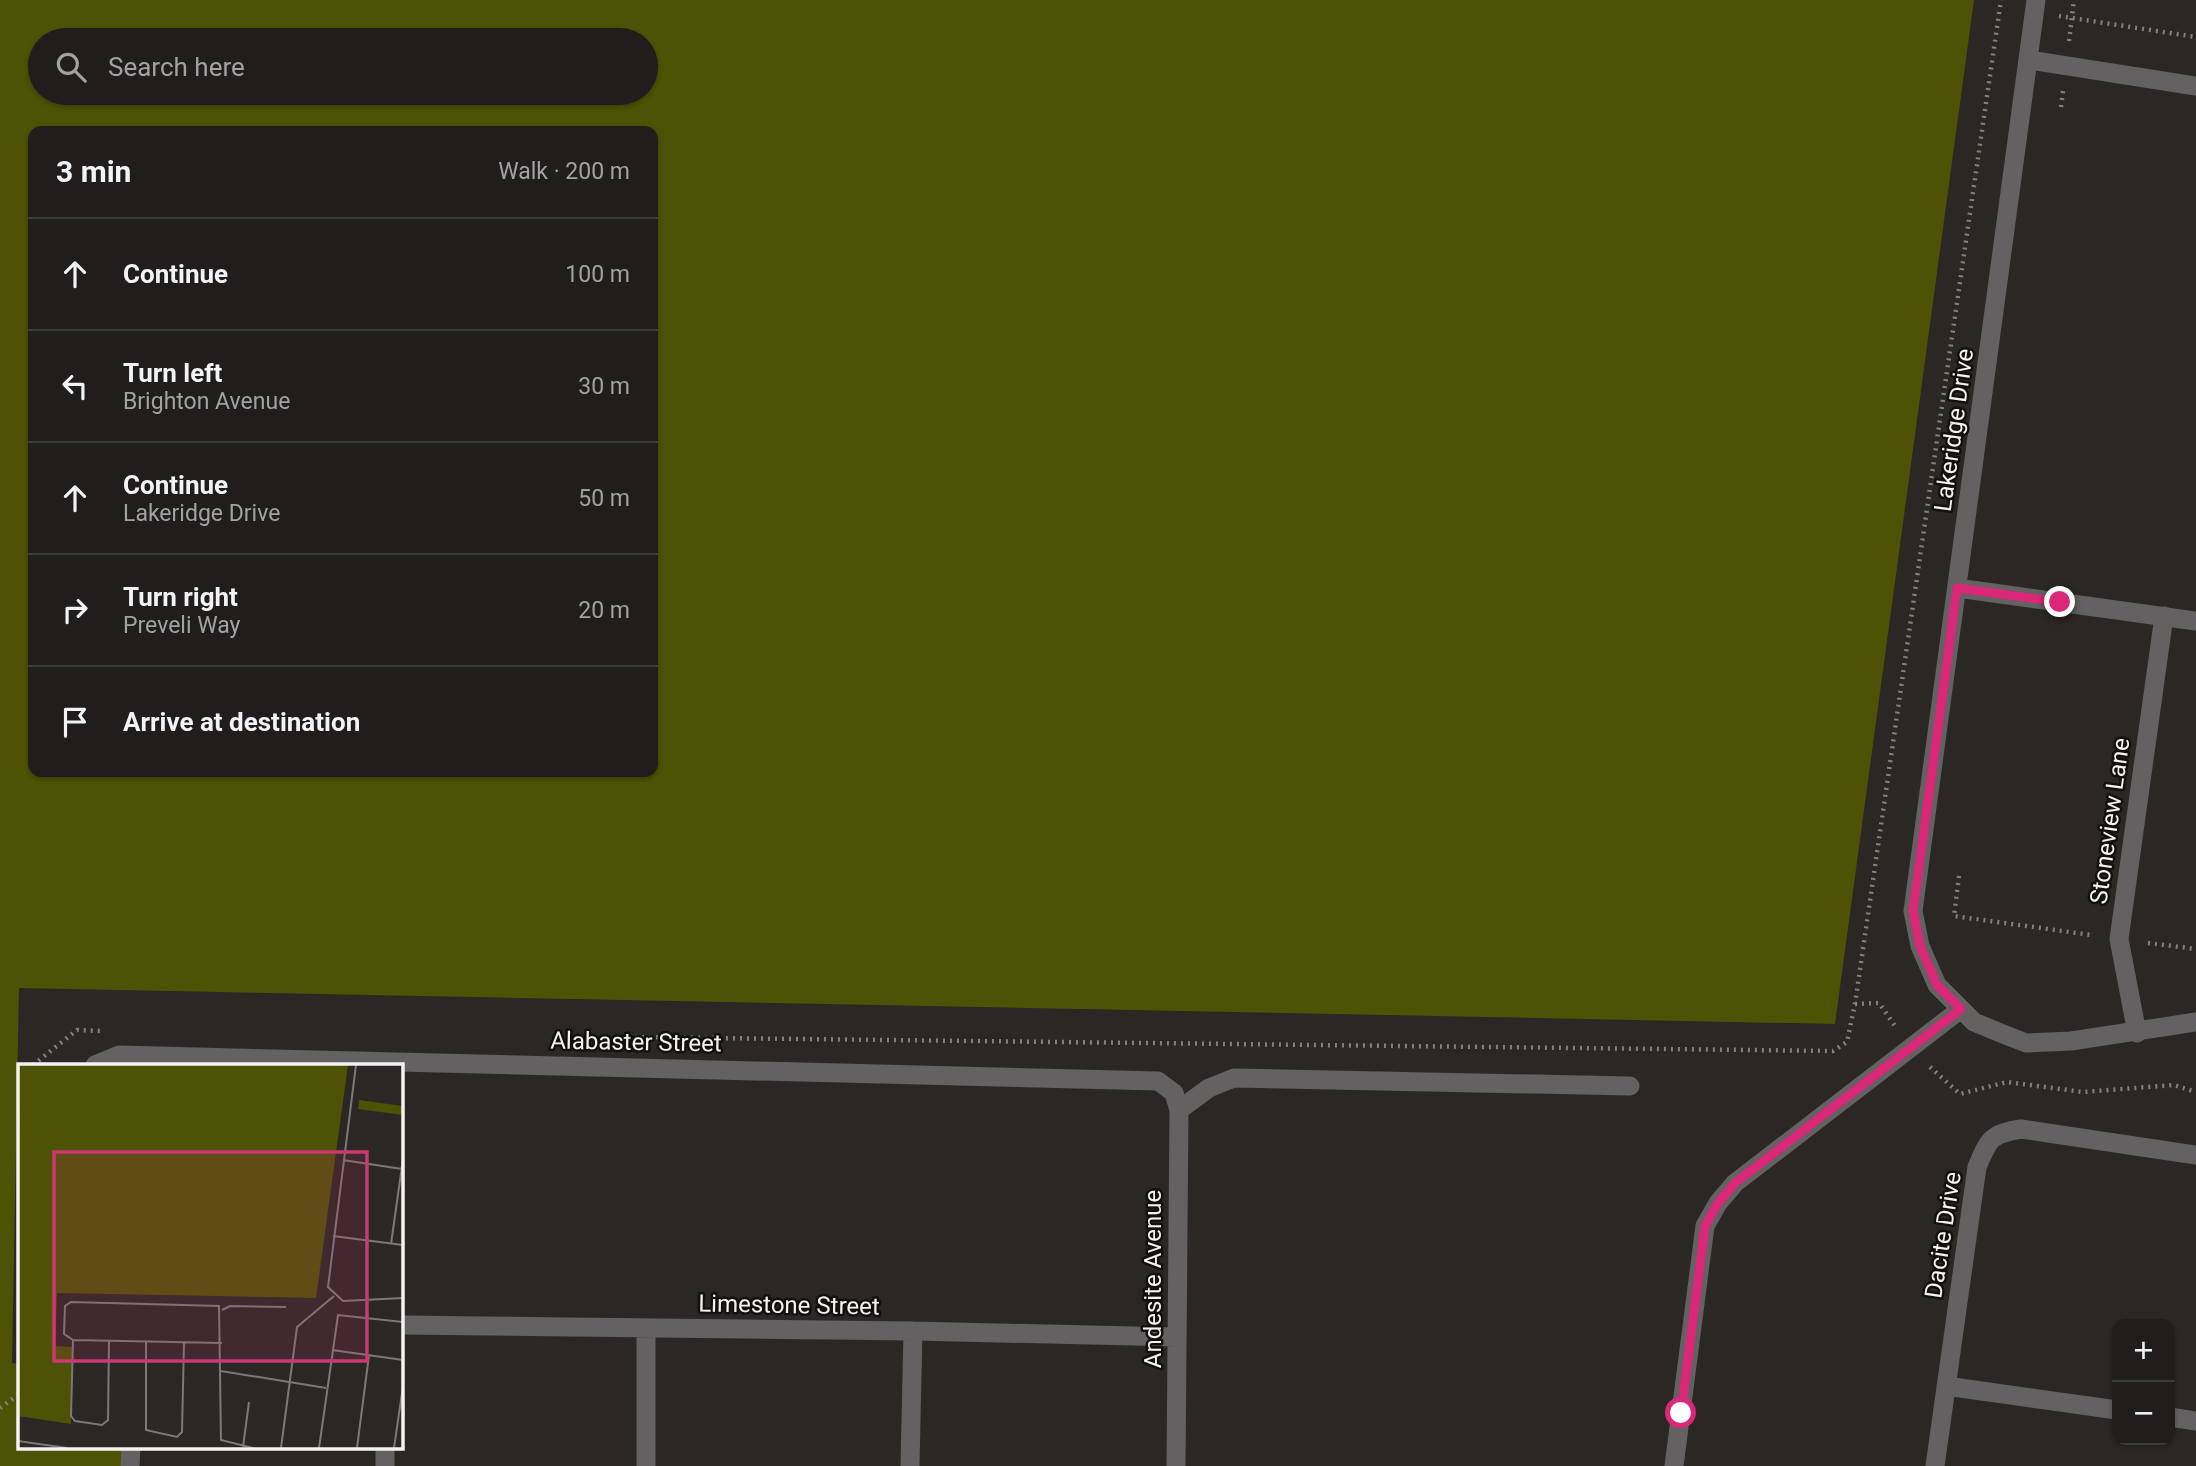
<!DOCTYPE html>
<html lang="en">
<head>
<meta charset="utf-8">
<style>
	body { margin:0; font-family:Roboto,sans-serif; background:#282625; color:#f1f3f6 }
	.controls { position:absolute; right:21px; bottom:21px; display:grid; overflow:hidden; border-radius:14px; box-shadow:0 2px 5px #0004 }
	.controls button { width:63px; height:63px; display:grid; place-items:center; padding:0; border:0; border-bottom:2px solid #3d3b3b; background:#201d1c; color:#f1f3f6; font:35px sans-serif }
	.stop { position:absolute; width:21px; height:21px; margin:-16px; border:5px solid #db2777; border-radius:50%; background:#fff }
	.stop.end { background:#db2777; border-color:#fff; box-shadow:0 2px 7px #0008 }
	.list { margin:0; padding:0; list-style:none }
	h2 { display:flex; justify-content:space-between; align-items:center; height:91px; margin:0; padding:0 28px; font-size:30px }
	h2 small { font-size:23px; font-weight:400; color:#a2a2a3 }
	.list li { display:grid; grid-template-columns:46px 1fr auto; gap:21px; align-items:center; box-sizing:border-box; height:112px; padding:0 28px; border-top:2px solid #3d3b3b }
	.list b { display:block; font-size:26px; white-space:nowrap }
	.list p { margin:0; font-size:23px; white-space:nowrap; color:#a2a2a3 }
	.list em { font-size:23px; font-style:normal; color:#a2a2a3 }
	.icon { flex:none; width:38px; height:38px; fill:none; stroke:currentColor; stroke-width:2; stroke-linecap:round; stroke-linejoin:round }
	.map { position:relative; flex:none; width:2196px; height:1466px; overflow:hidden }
	.search { position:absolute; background:#201d1c; box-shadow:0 2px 5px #0004; left:28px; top:28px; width:630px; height:77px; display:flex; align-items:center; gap:18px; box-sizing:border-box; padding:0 24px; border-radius:38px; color:#a2a2a3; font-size:26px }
	.panel { position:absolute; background:#201d1c; box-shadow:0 2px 5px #0004; left:28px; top:126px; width:630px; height:651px; border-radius:14px }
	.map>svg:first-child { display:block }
	.green { fill:#4d5205; fill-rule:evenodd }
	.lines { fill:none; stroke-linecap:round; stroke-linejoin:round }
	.path { stroke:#83807e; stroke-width:4.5; stroke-dasharray:2 5; stroke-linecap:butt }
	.service { stroke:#636161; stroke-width:19 }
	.minor { stroke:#636161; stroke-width:19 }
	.route { stroke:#db2777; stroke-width:9 }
	.labels { text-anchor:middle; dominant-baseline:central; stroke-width:5; stroke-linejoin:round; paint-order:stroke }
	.street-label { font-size:24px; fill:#f5f2f1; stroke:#121110 }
	.inset-road { fill:none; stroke:#7c7877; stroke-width:2 }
	.view { fill:#ca3972; fill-opacity:0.15; stroke:#ca3972; stroke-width:3.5 }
	.inset-edge { fill:none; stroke:#f5f2f1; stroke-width:3.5 }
</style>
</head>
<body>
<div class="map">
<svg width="2196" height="1466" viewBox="0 0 2196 1466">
	<rect width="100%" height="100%" fill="#2b2725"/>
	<!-- green -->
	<path class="green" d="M0,0H1974L1835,1024L19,988L12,1363L19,1364V1447H128L127,1466H0ZM40,40H646V93H40ZM33,131H653V772H33Z"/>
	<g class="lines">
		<!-- path -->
		<path class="path" d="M2059,16L2196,37
			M2069,41L2074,0
			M2061,107L2063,91
			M1959,876L1954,916L2091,935
			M2148,943L2196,949
			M1855,1004L1879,1003L1895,1026
			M628,1037L1833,1051L1847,1042L1855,1004L2001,0
			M33,1065L77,1030L102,1031
			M1930,1067L1960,1094L2007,1082L2083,1092L2174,1085L2196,1092
			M0,1408L19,1394V1368"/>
		<!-- service -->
		<path class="service" d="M2137,1033L2119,939L2164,616"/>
		<!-- minor -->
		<path class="minor" d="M2036,0L1913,911L1920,946L1937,985L1974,1022L2003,1034L2026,1043L2071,1041L2196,1022
			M2029,60L2196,86
			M1957,588L2196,621
			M95,1065L119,1055L1158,1081L1174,1093L1179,1110L1176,1466
			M1179,1110L1209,1088L1234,1078L1630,1086
			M401,1325L913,1331L1177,1337
			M646,1329V1466
			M1946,1386L2117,1410
			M2170,1417L2196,1421
			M130,1466L131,1447
			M385,1466V1447
			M910,1466L913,1331
			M1674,1466L1705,1226L1718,1203L1735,1183L1961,1009
			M1935,1466L1977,1167C1989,1139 1990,1134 2021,1129L2196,1155"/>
	</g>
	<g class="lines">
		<!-- route -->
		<path class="route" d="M1681,1413L1705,1226L1718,1203L1735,1183L1961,1009L1937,985L1920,946L1913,911L1957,588L2060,602"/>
	</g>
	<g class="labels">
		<!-- street labels -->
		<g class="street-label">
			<text transform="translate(1954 430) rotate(-82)">Lakeridge Drive</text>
			<text transform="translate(2110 821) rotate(-82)">Stoneview Lane</text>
			<text transform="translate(636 1042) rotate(1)">Alabaster Street</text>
			<text transform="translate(1943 1235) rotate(-81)">Dacite Drive</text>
			<text transform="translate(1153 1279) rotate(-90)">Andesite Avenue</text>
			<text transform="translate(789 1305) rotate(1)">Limestone Street</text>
		</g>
	</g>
	<!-- overview -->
	<g transform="translate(18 1064)">
		<rect width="385" height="385" fill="#2b2725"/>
		<path d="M0,1H330L298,234L39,229L37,282L54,283L53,360L0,352ZM341,36L385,42V51L340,45Z" fill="#4d5205"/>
		<path class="inset-road" d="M338,1L310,223L325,237L385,234M325,96L384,105M315,172L385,181M373,180L385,95M204,246L212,242L268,243M55,276L46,270L47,242L53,238L201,242L203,376L235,384M55,276L53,352L57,357L84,361L90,356L91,277M55,276L204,279M128,278V366L159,373L164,368L166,278M314,286L385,296M203,307L308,324M0,377L49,384M225,383L231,338M263,384L279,263L316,232M301,384L320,251L385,258M339,384L351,291M376,384L385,322"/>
		<path class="view" d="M36,88H349V297H36Z"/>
		<rect width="385" height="385" class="inset-edge"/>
	</g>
</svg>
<div class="controls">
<button>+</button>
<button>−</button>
</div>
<div class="stop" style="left:1681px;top:1413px"></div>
<div class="stop end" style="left:2060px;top:602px"></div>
<div class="search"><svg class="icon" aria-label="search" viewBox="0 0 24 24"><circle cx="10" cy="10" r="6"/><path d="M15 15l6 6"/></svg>Search here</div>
<section class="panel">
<h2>3 min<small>Walk · 200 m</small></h2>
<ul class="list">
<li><svg class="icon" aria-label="ahead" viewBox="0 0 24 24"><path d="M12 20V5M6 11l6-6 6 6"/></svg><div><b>Continue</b></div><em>100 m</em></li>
<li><svg class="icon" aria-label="left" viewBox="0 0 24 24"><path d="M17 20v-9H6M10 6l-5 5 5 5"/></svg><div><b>Turn left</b><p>Brighton Avenue</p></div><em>30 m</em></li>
<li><svg class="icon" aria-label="ahead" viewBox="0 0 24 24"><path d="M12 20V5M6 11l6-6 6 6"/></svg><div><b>Continue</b><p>Lakeridge Drive</p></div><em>50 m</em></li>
<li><svg class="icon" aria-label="right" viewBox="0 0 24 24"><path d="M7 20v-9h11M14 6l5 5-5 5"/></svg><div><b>Turn right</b><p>Preveli Way</p></div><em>20 m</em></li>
<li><svg class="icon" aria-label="arrive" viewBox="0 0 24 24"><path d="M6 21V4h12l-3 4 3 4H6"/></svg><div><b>Arrive at destination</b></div></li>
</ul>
</section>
</div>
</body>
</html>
